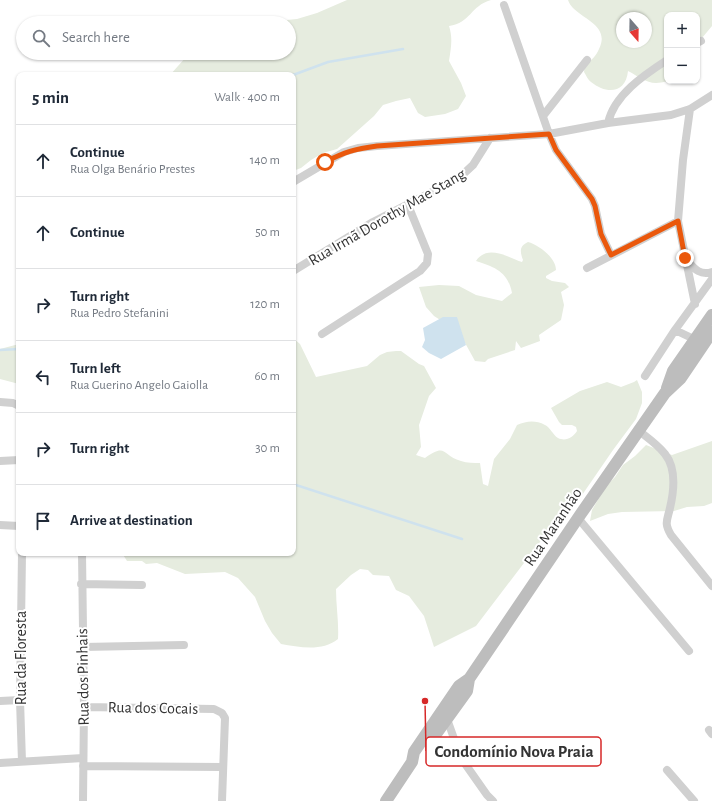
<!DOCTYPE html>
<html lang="en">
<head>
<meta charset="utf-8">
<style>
	body { margin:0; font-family:"Alegreya Sans",sans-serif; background:#f2f2f3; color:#1f2937 }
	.controls { position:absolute; right:12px; top:12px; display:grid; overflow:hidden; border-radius:8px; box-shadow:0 1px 3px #0004 }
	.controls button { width:36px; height:36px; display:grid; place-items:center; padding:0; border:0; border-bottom:1px solid #e0e1e3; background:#fff; color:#1f2937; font:20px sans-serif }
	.compass { position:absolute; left:616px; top:12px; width:36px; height:36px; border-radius:50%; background:#fff; box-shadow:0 1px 3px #0004; rotate:160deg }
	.stop { position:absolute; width:12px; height:12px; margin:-9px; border:3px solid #ea580c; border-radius:50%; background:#fff }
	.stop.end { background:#ea580c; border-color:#fff; box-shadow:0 1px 4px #0008 }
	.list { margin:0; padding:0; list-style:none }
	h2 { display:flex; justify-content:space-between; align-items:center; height:52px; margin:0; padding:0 16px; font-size:17px }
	h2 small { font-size:13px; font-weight:400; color:#747a83 }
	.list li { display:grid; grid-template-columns:26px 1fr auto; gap:12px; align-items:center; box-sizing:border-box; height:72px; padding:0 16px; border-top:1px solid #e0e1e3 }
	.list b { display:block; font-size:15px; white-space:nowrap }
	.list p { margin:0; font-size:13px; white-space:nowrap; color:#747a83 }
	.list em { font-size:13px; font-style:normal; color:#747a83 }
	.icon { flex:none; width:22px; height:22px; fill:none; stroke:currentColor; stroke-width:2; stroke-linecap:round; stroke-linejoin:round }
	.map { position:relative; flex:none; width:712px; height:801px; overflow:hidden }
	.search { position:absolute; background:#fff; box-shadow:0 1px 3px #0004; left:16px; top:16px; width:280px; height:44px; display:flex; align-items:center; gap:10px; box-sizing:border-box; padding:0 14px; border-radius:22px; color:#747a83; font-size:15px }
	.panel { position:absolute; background:#fff; box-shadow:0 1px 3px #0004; left:16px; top:72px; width:280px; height:484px; border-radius:8px }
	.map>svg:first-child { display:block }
	.green { fill:#e6ecdf; fill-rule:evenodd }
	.water { fill:#cfe2ee }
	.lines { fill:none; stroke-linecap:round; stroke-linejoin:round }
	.stream { stroke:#cfe2ee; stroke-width:2.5 }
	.street { stroke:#d0d0d0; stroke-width:8 }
	.secondary { stroke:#bdbdbd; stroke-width:12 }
	.route { stroke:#ea580c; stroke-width:5 }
	.labels { text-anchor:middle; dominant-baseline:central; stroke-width:4; stroke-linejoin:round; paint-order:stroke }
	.street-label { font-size:16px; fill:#333; stroke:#fff }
	.leader { fill:none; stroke:#d62828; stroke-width:1.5 }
	.callout-dot { fill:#d62828; stroke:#fff; stroke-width:1.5 }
	.callout { fill:#fff; stroke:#d62828; stroke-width:1.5 }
	.callout-label { font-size:17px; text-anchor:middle; font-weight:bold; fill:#333 }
</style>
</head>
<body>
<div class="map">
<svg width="712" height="801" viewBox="0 0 712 801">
	<rect width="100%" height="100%" fill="#fff"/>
	<!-- green -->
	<path class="green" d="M347,0H491C470,6 471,23 449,26C453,38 451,48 449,61L461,83L466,96L458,109L445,114L425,117L418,113L410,98L396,101L383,105L374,116L337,149L323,153L311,160L301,168L293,171V75H170L186,57L188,53H289V23H255L297,19L317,13Z
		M568,0H712V26L697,44V15H667V81C649,87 642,78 628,71C626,93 607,95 591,82C588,80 586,75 584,72L585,65C592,60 596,56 599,49C610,27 585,20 573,8C571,6 569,3 568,0ZM622,18H646V42H622Z
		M528,242C539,245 556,258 556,270L546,276V278L552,281L565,283L569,287L561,292L564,305L561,320L539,335L540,341L521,348L516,341L515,350L488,359L485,362L475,361L459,332L434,316L426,307L419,287L439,285L459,286L476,295L502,301L512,293C508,272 495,267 476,261C487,244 508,257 522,262L523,260C520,252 519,246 528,242Z
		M293,338L300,344L316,377L367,366L380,355L387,352L396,351H401L419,364L424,366L436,388L429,396L419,425L421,447L416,455L425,458C447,442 442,456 461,461C467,463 474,463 480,463L483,484L488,486L494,459L510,439L517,425C527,421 535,420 545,425C550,427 553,435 558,438C566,442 573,437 577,431L576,427L572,425H562L559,422L551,408L580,391L607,382L621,387L634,382L637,380L642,392V403L636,419L613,450L580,498L564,515L559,517L476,626L434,647L424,616L409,596L396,590L389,576L373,575L368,570L360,569L351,575L336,589C336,606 339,623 338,639C322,652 299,647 281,644L272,633L265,621L255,597L238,578L225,572L185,574L157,563L146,564L142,561H127L122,553H293Z
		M19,344V384L0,379V349Z
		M712,441V503L704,506L687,507L674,511L622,512L608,514L590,521L592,510L606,486L615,477L623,465L635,456L646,445L672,455Z"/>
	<!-- water -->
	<path class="water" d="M443,317H457L466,345L441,359L429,353L422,347L425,340L423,328Z"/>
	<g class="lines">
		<!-- stream -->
		<path class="stream" d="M293,75L328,62L403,49
			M0,350L19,349
			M293,484L462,539"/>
		<!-- street -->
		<path class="street" d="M504,5L549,134L556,150L592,199L595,206L601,234L611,255
			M697,43L701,41
			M690,109L683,160L678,221L695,304
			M543,116L587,60
			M608,123C614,95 644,75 667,60
			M293,182L344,152L358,148L377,146L549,134L608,123L671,115L690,109L712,95
			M686,259C694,268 699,276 712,272
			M587,268L678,221
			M293,271L373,222L459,178L473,165L490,138
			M675,330L698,341
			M322,334L420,271L427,263L428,254L408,205
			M645,376L675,330L712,279
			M0,402L13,403L19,406
			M639,431C648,438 658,445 665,454C677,469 674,491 670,508C667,521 664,523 671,535L712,586
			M0,461L19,460
			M578,518L689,651
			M0,525L19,526
			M82,553L84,707L83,801
			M81,584L142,585
			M83,647L184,645
			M0,701L20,700
			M84,707L214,709L222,713L225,718L222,801
			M447,719L461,758L487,795L493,801
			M709,730L712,734
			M22,762L20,700L22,553
			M0,763L83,758
			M83,766L222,767
			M667,770L694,801"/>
		<!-- secondary -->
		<path class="secondary" d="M667,388L673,371L712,315
			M436,734L467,691L469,679
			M386,801L412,762L414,752L459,686L469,679L578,518L665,393L681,378L712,332"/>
	</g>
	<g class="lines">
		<!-- route -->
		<path class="route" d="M325,162C345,152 354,149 377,146L549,134L556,150L592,199L595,206L601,234L611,255L678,221L685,258"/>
	</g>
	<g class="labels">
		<!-- street labels -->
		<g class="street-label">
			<text transform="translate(387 217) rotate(-30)">Rua Irmã Dorothy Mae Stang</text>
			<text transform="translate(553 527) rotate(-56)">Rua Maranhão</text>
			<text transform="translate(21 658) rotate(-90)">Rua da Floresta</text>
			<text transform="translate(83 677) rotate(-91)">Rua dos Pinhais</text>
			<text transform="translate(153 708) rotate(1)">Rua dos Cocais</text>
		</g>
	</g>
	<!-- callouts -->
	<path class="leader" d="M425 701L426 751"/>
	<circle class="callout-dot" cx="425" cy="701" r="4"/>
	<rect class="callout" x="426" y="737" width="175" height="29" rx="4"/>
	<g class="callout-label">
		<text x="514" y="757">Condomínio Nova Praia</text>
	</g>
</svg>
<div class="controls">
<button>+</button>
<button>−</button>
</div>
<svg class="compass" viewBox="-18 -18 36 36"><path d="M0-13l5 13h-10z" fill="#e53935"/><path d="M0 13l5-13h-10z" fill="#747a83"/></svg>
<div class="stop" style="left:325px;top:162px"></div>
<div class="stop end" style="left:685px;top:258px"></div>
<div class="search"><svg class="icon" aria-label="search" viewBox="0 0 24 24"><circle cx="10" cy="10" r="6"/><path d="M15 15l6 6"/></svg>Search here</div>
<section class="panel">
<h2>5 min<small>Walk · 400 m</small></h2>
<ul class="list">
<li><svg class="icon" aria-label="ahead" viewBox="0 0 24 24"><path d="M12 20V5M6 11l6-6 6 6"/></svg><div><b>Continue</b><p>Rua Olga Benário Prestes</p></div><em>140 m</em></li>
<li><svg class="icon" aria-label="ahead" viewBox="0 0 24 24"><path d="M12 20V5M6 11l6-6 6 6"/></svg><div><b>Continue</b></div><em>50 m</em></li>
<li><svg class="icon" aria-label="right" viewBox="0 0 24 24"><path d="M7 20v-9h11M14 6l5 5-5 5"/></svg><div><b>Turn right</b><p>Rua Pedro Stefanini</p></div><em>120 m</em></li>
<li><svg class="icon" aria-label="left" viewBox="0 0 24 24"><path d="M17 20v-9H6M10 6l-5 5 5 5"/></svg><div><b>Turn left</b><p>Rua Guerino Angelo Gaiolla</p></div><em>60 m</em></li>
<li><svg class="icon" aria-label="right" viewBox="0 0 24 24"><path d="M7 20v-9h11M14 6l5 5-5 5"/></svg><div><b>Turn right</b></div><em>30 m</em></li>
<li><svg class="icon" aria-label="arrive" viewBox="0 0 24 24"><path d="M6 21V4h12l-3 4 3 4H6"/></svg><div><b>Arrive at destination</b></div></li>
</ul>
</section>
</div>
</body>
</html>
